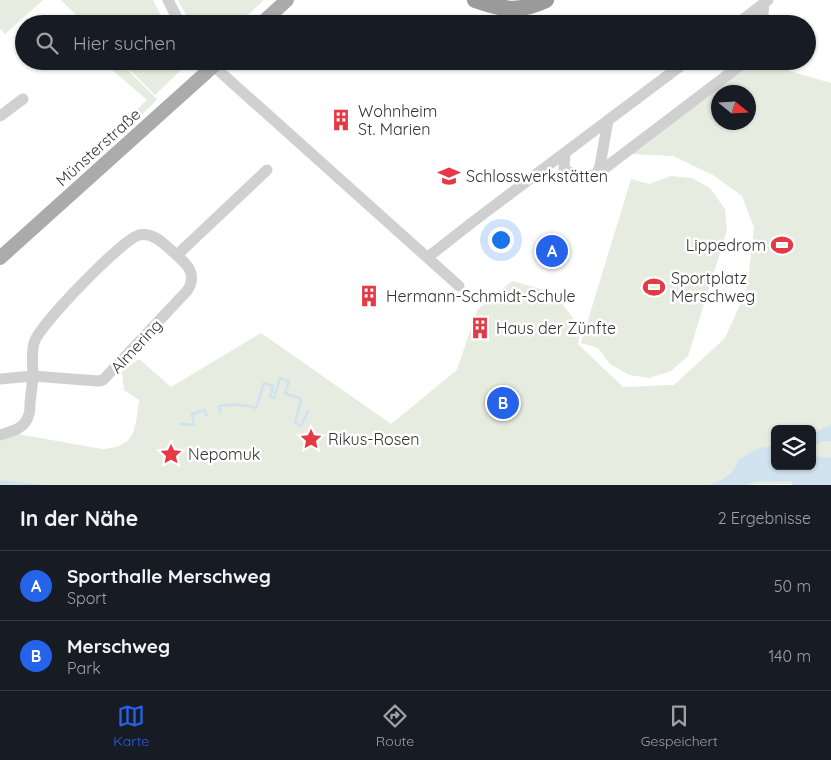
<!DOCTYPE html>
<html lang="de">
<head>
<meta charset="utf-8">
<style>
	body { margin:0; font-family:Quicksand,sans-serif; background:#20242c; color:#f1f3f6 }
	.controls { position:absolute; right:15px; bottom:15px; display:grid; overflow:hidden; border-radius:8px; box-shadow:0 1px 4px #0004 }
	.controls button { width:45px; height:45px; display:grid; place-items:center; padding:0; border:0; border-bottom:1px solid #363941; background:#171b24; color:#f1f3f6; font:25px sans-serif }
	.compass { position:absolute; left:711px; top:85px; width:45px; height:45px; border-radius:50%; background:#171b24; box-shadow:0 1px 4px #0004; rotate:108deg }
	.you { position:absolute; left:500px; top:239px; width:18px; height:18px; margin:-12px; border:4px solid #fff; border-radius:50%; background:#1a73e8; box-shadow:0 0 0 8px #1a73e833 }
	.badge { display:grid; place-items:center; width:32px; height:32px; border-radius:50%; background:#2563eb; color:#fff; font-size:16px; font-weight:700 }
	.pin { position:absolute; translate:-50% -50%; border:2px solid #fff; box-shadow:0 1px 5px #0006 }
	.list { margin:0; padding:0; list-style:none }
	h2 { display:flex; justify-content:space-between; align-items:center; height:65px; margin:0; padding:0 20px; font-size:21px }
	h2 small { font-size:16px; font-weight:400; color:#9ea1a6 }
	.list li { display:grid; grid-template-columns:32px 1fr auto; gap:15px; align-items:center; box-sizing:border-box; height:70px; padding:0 20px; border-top:1px solid #363941 }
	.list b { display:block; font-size:19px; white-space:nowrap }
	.list p { margin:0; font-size:16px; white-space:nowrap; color:#9ea1a6 }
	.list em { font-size:16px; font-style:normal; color:#9ea1a6 }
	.icon { flex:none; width:28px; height:28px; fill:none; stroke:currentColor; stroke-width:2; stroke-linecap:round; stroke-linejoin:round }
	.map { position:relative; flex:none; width:831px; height:485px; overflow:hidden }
	.search { position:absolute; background:#171b24; box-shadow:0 1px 4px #0004; left:15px; right:15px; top:15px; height:55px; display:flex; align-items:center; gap:12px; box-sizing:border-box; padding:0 18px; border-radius:28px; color:#9ea1a6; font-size:19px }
	.sheet { height:205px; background:#171b24 }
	nav { display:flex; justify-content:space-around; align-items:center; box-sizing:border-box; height:70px; border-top:1px solid #363941; background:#171b24; font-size:14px; color:#9ea1a6 }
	nav a { display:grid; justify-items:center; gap:2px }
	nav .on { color:#2563eb }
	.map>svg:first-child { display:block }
	.green { fill:#e6ecdf; fill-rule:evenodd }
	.water { fill:#cfe2ee }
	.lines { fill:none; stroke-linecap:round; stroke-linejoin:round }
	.stream { stroke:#cfe2ee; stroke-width:2.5 }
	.minor { stroke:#d0d0d0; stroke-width:11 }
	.major { stroke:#ababab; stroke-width:14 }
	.highway { stroke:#9a9a9a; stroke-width:16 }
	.labels { text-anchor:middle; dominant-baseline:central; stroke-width:5; stroke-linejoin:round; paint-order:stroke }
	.poi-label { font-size:16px; fill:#333; stroke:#fff; text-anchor:start }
	.street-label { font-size:16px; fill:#333; stroke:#fff }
</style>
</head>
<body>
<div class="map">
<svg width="831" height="485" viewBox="0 0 831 485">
	<rect width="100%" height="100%" fill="#fff"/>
	<!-- green -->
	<path class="green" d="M0,0H43L5,34L0,29Z
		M61,0H153L165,24H85Z
		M178,0H264L238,24H191Z
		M102,61H119L157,99L153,104L125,130L120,126L147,100Z
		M121,61H186V65L155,95Z
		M747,63L758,66L761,63L831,83V425L824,427L812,435V429H775V445L758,448L729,476L723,478L709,485H47L22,482L0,480V437L12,433L102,449C137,447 135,429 139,400L124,390L122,372L139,359L171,387L261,333L391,424L457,370L477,310L512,281C522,284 533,286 543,290C560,297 570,314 580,329L578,344L623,387L674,385L725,338L744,296L748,282L754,227L742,196L713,175L673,156L630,154ZM718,92H748V122H718Z
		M671,176L692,178L710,188L725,209L727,230L688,356L671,371L649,378L629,375L610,364L598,348L581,343L631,179L649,184Z
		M824,441H831V458L812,455V447Z
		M773,481H792V484L746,485L757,482Z"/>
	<!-- water -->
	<path class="water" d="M831,425V441H824L812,447V435L824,427Z
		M775,445V466H812V455L831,458V485H791L792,484V481L757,482L746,485H709C724,477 733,478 738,460L759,448Z
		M0,480L22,482L47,485H0Z"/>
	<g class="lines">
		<!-- stream -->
		<path class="stream" d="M220,412L219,406C232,404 244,404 256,408L264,383L273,386L270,397L274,398L280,378L289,381L285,393L301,399L295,423L301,426L308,411
			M181,424L194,425L192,414L205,410L206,415H207"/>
		<!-- minor -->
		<path class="minor" d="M168,0L180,24
			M737,24L768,0
			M762,24L764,3
			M208,61L459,286
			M0,116L23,99
			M565,153L564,169C577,177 583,179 597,174L600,166L608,120
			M597,174L746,61
			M177,255L267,170
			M428,257L474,221L687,61
			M0,379L33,376L98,381L103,380L187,291C199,273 185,262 172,251C163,243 153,232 139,235C123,239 38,326 34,343C31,354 33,365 33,377C32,385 31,394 30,403C30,407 30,411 29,414C25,429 13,431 0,435"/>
		<!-- major -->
		<path class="major" d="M261,24L287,0
			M0,258L219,61"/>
		<!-- highway -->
		<path class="highway" d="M475,0C503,10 519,13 546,0"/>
	</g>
	<!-- icons -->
	<defs>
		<g id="building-bare" transform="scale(1.725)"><path d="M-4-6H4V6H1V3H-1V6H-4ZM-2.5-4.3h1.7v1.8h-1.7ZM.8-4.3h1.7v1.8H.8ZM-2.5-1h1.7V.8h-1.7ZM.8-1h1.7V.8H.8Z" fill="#e63946" stroke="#fff" stroke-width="2.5" paint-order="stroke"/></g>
		<g id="school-bare" transform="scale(1.725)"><path d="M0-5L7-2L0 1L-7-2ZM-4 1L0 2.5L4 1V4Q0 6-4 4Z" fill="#e63946" stroke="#fff" stroke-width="2.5" paint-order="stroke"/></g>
		<g id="stadium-bare" transform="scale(1.725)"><path d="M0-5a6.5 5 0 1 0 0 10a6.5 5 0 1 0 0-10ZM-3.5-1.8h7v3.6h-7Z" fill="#e63946" stroke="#fff" stroke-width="2.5" paint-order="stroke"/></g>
		<g id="sight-bare" transform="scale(1.725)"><path d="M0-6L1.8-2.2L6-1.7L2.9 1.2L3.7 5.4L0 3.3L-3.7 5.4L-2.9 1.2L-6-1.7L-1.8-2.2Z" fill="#e63946" stroke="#fff" stroke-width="2.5" paint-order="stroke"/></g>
	</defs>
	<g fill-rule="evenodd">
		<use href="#building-bare" x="341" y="120"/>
		<use href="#school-bare" x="449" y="176"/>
		<use href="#stadium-bare" x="782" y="245"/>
		<use href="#stadium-bare" x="654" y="287"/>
		<use href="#building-bare" x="369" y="296"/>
		<use href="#building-bare" x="480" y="328"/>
		<use href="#sight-bare" x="311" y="439"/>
		<use href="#sight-bare" x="171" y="454"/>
	</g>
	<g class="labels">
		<!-- poi labels -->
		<g class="poi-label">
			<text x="358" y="111">Wohnheim<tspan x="358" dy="18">St. Marien</tspan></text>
			<text x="466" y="176">Schlosswerkstätten</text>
			<text x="766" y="245" text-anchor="end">Lippedrom</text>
			<text x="671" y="278">Sportplatz<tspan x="671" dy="18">Merschweg</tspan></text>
			<text x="386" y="296">Hermann-Schmidt-Schule</text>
			<text x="496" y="328">Haus der Zünfte</text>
			<text x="328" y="439">Rikus-Rosen</text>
			<text x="188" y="454">Nepomuk</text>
		</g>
		<!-- street labels -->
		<g class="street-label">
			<text transform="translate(98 147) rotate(-42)">Münsterstraße</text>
			<text transform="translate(136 346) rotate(-47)">Almering</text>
		</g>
	</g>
</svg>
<div class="controls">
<button><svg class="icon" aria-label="layers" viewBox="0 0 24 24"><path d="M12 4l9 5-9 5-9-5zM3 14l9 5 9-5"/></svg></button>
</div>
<svg class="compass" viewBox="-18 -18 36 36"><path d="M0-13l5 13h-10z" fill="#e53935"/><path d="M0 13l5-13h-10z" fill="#9ea1a6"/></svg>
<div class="you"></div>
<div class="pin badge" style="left:552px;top:251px">A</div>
<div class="pin badge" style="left:503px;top:403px">B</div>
<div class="search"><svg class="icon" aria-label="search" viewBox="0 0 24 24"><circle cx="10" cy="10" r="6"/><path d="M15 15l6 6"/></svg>Hier suchen</div>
</div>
<section class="sheet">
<h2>In der Nähe<small>2 Ergebnisse</small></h2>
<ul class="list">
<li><span class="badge">A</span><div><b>Sporthalle Merschweg</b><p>Sport</p></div><em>50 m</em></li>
<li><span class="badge">B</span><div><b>Merschweg</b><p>Park</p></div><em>140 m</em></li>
</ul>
</section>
<nav>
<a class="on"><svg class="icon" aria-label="map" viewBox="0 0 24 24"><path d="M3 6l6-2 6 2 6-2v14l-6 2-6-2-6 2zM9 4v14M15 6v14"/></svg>Karte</a>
<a><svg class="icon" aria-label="directions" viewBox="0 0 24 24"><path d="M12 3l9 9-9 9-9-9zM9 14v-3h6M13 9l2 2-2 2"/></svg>Route</a>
<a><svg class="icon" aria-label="saved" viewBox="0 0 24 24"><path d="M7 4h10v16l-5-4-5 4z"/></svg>Gespeichert</a>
</nav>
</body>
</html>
